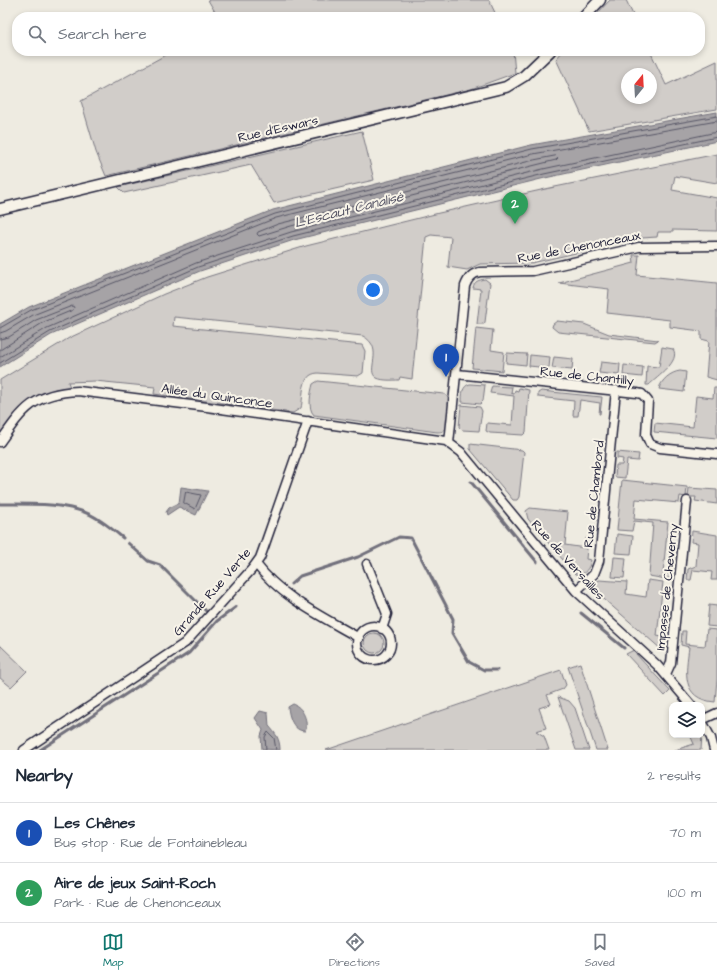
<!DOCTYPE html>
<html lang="en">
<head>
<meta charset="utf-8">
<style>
	body { margin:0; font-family:"Architects Daughter",sans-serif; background:#f2f2f3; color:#1f2937 }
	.controls { position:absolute; right:12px; bottom:12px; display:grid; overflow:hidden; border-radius:8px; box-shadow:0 2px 6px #0003 }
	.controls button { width:36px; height:36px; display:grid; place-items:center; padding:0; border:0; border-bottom:1px solid #e0e1e3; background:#fff; color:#1f2937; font:20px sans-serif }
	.compass { position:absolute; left:621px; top:68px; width:36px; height:36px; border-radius:50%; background:#fff; box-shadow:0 2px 6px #0003; rotate:18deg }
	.you { position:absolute; left:373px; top:290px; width:14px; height:14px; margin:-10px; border:3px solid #fff; border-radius:50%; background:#1a73e8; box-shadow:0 0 0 6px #1a73e833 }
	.badge { display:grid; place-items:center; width:26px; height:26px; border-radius:50%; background:#0f766e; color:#fff; font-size:13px; font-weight:700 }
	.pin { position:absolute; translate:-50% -33px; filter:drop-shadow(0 1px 2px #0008) }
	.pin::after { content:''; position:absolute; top:21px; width:14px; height:12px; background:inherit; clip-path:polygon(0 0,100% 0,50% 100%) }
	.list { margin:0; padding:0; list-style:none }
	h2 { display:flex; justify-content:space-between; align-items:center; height:52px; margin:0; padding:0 16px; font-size:17px }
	h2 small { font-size:13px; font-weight:400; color:#747a83 }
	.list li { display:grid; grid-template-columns:26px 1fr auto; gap:12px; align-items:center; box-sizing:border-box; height:60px; padding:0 16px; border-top:1px solid #e0e1e3 }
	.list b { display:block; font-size:15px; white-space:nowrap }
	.list p { margin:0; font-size:13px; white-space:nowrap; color:#747a83 }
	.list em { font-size:13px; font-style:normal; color:#747a83 }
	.icon { flex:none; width:22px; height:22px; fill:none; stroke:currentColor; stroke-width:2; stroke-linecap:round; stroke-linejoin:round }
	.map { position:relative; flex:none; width:717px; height:750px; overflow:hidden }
	.search { position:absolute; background:#fff; box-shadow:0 2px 6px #0003; left:12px; right:12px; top:12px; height:44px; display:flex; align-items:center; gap:10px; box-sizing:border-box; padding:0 14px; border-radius:16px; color:#747a83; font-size:15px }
	.sheet { height:172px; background:#fff }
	nav { display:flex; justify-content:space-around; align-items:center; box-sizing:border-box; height:56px; border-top:1px solid #e0e1e3; background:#fff; font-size:11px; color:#747a83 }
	nav a { display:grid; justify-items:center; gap:2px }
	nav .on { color:#0f766e }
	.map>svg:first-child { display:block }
	.green { fill:#d1cdc9; stroke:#7a7882; fill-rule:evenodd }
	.water { fill:#a6a3a6; stroke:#716f7b }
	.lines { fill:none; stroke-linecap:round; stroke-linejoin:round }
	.shore { stroke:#575666; stroke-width:1 }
	.stream { stroke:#716f7b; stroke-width:3 }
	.minor-casing { stroke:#22223b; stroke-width:11 }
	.tertiary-casing { stroke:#22223b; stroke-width:13 }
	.minor { stroke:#f7f3e8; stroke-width:8 }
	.tertiary { stroke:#f7f3e8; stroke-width:10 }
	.labels { text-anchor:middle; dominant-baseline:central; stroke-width:4; stroke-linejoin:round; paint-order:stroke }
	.street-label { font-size:13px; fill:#22223b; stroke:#f7f3e8 }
	.water-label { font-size:14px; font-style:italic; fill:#504f60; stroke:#f7f3e8 }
</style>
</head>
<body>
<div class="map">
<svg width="717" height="750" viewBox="0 0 717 750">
	<rect width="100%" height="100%" fill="#eeebe1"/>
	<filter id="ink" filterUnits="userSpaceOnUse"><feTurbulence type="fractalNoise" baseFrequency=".025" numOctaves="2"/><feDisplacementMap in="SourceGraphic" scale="8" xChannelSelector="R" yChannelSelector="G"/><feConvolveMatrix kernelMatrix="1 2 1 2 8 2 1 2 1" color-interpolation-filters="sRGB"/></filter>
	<g filter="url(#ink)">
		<!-- green -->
		<path class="green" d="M208,0H489L497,17H218Z
			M610,0H626L634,17H594Z
			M173,51H513L515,73L471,89L106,176L96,152L81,101Z
			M563,51H650L666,85L717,61V109L589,131L556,59ZM627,74H651V98H627Z
			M362,131L374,180L274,203L251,165L124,193L118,187Z
			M717,154V183L675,176L672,190L717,198V231L672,230V232H658L657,237L627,239L585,251L532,263L480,264L467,270L448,267L451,237L431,235L426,237L412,379L400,377L399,380C393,380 383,381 377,378C364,371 386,349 363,336L174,317L173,326L362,345L365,351L363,373L358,376L318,373C300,374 304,396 301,408L293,413L154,394L155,387L95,381L68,382L70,387C33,391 21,406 0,435V380L69,338L164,294L207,277L306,246L439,213L550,188Z
			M633,255H639L637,275L717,283V380L706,377L709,341L701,339V331L670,327V320L607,313L609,289L559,283L634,263Z
			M485,279L490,283L485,322L484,324H477L481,289L473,288C474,281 479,280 485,279Z
			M557,321L584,324L609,334L658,340L655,342L558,332L552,327L553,324Z
			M476,328L493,330L491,350L504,352L502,371L472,368Z
			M662,347L673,349C681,361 657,377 649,385H646L647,366L659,367Z
			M507,353L527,354L526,365L506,363Z
			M530,355L550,357L549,368L529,366Z
			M554,357L573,359L572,370L552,368Z
			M601,362L620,364L619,375L599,373Z
			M624,365L643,367L642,377L623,375Z
			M680,371L686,372L684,392L659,389C661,380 671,372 680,371Z
			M318,381L444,394L447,396C450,401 448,423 446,428C444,432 440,432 437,432L314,415C307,408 311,392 313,384Z
			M470,384L485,385L483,401L480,404L462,402C462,394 462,386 470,384Z
			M492,386L512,387L511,393L514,394L515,390L518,391L519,388L529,390L526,432L523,435L490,433L486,431L487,423L512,425L514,396L490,393Z
			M714,388H717V438L654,432L655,423L693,427L696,396L713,398Z
			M541,391L602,397L600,414H599L600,403L580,400L578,416H573L574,401L538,397V393Z
			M461,405L480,407L482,411L479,431L462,430L459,427Z
			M470,444L522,450L524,452L519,497L517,500H513L470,449Z
			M617,452L639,454L638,461L627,460L625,478L615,477L616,465H622L623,459L617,458Z
			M622,480L687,487L686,497L680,496L679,503L636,499L634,519L668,522L663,573L672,574V577L666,579L649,576L653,523L634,521L632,531L617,530Z
			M689,488L717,490V504L695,501L696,497H688Z
			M530,508L568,512L565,545L585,548L586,538H588L586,559L591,560C590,566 587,572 580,575L575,574L528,519L526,511Z
			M692,531L717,535V580H711L712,572L693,570L691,580H687L688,569L696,566L698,543L691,542Z
			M617,534L633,536L631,554L615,553Z
			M614,557L626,558L624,578L612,577Z
			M599,580L627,582L626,594L646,597L648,580L663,582L657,636L667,638L665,649L662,650L597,593L594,585Z
			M709,605L717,606V627L707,626Z
			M707,629L717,630V679L715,702C680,699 686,671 689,647L681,645L682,631H686L685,644L705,646Z
			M364 643a10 10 0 1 1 20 0a10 10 0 1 1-20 0Z
			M0,645L27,671L11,687L0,678Z
			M634,650L637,652L636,654L670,691L665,696L626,654Z
			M580,663L608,750H596L568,667Z
			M561,670L566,685L563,689L547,695L551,704L539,708L546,728L536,731L544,736L549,750H326Z
			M558,697L569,701L575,708L589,750H576Z
			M702,733L701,750H675L694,744L690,735H702Z"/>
		<!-- water -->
		<path class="water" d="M717,112V141L545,178L294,240L200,271L51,335L0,367V324L29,307L273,210L531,145Z
			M181,487L208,491L196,515L179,507L167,515L166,512L169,508L179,503Z
			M293,704C303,707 309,722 305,731C293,731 289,717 288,707Z
			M260,711L268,713L269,726C276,734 280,739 280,750L262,749L261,736L263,730L255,718Z"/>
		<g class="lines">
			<!-- shore -->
			<path class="shore" d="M556,156L558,158L556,160L291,226L259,236L257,234L258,232L278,224L534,160Z
				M0,328L31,310L275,214L532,149L717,116
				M0,333L6,331L33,315L276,218L533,154L717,121
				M0,339L9,337L36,320L72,306L74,307L73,310L44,322L0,350
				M0,357L47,328L196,263L291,232L543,169L717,132
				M0,363L50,332L198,267L293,236L544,174L717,137
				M186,492L201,495L195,509L184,503Z
				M266,750L265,737L268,732L274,738L276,750"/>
			<!-- stream -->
			<path class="stream" d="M471,482L537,562
				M0,504C25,504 54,503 78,510C94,514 110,527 123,538
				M128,543L148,561L160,565L206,611
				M291,584L300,576L358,557L399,537L411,538L453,619L452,633L469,662L484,670H497
				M581,613L624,648
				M40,750L189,653L217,621L236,607"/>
			<!-- minor casing -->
			<g class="minor-casing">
				<path id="minor" d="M457,374L637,393L642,394L648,401L646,435L650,444L660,448L717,454
					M0,442C23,409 34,393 78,391L207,407L446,441L461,452L576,591L657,665L691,705
					M449,443L465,286C468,278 472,273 480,272L533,271L639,247L717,246
					M256,564C282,598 323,617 359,638
					M367,564L387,614L382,629
					M576,591L594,574L599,561L616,390
					M357 643a17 17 0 1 1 34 0a17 17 0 1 1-34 0Z
					M666,674L671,663L672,653L687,501
					M702,720L717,713
					M702,721L711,738L714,750
					M24,750L185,643L252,569L260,558L264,547L308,421"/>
			</g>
			<!-- tertiary casing -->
			<g class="tertiary-casing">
				<path id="tertiary" d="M584,17L600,0
					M0,209L506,87L524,76L550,51"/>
			</g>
			<!-- minor -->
			<use href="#minor" class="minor"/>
			<!-- tertiary -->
			<use href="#tertiary" class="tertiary"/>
		</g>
	</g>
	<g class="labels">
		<!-- street labels -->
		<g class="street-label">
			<text transform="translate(278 129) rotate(-13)">Rue d'Eswars</text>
			<text transform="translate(579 247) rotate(-11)">Rue de Chenonceaux</text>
			<text transform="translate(587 376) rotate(6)">Rue de Chantilly</text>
			<text transform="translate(217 396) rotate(8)">Allée du Quinconce</text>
			<text transform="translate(594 494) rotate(-84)">Rue de Chambord</text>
			<text transform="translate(568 560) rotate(48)">Rue de Versailles</text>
			<text transform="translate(667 587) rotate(-84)">Impasse de Cheverny</text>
			<text transform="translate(212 592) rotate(-49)">Grande Rue Verte</text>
		</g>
		<!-- water labels -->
		<g class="water-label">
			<text transform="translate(349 210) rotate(-14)">L'Escaut Canalisé</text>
		</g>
	</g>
</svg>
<div class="controls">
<button><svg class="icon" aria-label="layers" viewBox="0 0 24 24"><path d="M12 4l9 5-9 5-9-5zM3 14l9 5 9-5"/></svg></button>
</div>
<svg class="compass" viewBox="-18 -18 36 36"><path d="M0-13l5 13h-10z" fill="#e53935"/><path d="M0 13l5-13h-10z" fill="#747a83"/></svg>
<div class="you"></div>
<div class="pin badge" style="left:446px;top:377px;background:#1a4fb4">1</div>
<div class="pin badge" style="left:515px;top:224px;background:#2e9e5b">2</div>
<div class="search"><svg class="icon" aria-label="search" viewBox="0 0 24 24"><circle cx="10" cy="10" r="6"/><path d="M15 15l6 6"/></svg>Search here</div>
</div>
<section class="sheet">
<h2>Nearby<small>2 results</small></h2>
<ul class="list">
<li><span class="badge" style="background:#1a4fb4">1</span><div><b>Les Chênes</b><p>Bus stop · Rue de Fontainebleau</p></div><em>70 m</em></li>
<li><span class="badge" style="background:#2e9e5b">2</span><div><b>Aire de jeux Saint-Roch</b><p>Park · Rue de Chenonceaux</p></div><em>100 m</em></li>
</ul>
</section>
<nav>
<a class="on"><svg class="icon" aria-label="map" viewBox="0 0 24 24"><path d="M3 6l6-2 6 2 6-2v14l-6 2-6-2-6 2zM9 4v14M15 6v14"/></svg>Map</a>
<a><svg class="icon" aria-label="directions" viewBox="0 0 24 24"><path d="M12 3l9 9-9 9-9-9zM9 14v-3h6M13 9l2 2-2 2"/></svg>Directions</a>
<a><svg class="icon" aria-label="saved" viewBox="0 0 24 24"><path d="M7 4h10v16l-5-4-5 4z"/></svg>Saved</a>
</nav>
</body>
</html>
